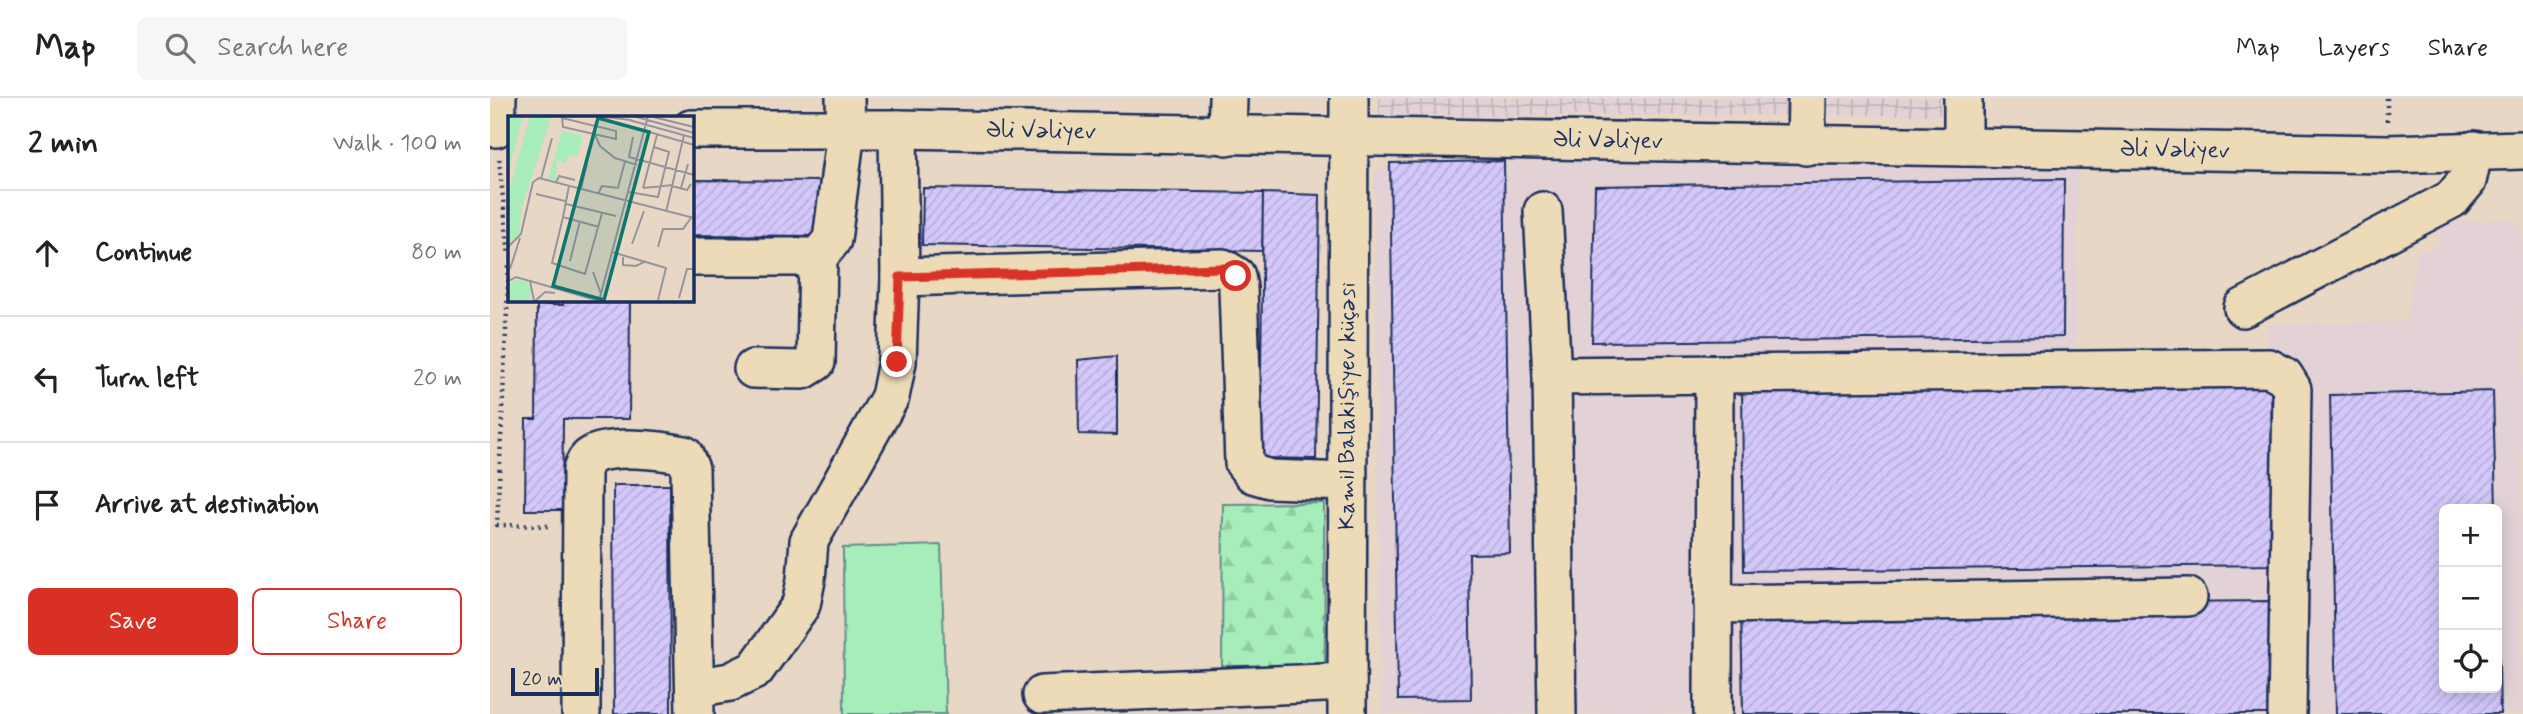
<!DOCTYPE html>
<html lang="en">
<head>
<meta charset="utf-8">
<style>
	body { margin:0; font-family:Mynerve,sans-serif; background:#f6f6f6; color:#222 }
	.controls { position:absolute; right:21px; bottom:21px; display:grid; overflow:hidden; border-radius:10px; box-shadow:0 4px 18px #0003 }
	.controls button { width:63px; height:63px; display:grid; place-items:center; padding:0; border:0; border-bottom:2px solid #e0e0e0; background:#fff; color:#222; font:35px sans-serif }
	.scale { position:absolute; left:21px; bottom:18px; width:88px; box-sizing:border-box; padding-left:7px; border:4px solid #1b2f5e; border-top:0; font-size:19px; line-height:24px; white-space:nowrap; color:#1b2f5e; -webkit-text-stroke:5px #eddbb8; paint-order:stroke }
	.stop { position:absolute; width:21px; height:21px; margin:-16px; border:5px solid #d93025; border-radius:50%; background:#fff }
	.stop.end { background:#d93025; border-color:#fff; box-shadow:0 2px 7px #0008 }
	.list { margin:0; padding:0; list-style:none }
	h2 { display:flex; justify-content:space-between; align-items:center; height:91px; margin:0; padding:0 28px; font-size:30px }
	h2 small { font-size:23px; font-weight:400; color:#767676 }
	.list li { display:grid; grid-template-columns:46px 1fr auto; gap:21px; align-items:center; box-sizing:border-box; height:126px; padding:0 28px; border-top:2px solid #e0e0e0 }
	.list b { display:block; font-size:26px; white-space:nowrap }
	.list em { font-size:23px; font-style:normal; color:#767676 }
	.actions { display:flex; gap:14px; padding:21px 28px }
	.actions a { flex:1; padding:16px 0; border:2px solid #d93025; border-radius:10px; text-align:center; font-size:24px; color:#d93025 }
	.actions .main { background:#d93025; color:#fff }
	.icon { flex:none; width:38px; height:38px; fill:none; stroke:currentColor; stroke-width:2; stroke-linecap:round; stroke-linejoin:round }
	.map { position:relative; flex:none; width:2033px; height:616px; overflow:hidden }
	header { display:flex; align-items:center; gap:42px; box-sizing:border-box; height:98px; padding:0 35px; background:#fff; border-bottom:2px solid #e0e0e0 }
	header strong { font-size:33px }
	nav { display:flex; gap:38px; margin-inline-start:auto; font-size:24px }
	.search { width:490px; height:63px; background:#f6f6f6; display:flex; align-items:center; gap:18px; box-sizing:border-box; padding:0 24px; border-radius:10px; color:#767676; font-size:26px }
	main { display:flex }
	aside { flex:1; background:#fff }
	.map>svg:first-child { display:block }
	.built { fill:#e2d2d5; fill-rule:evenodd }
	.industrial { fill:url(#industrial-grid) }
	.forest { fill:url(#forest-firs); stroke:#618e8c; stroke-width:2 }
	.pitch { fill:#a7edba; stroke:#618e8c; stroke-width:2 }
	.building { fill:url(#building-hatch); stroke:#1b2f5e; stroke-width:2 }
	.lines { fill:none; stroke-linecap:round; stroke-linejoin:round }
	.minor-casing { stroke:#1b2f5e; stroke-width:42 }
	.path { stroke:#1b2f5e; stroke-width:4.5; stroke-dasharray:2 5; stroke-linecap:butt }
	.minor { stroke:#eddbb8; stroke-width:37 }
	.route { stroke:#d93025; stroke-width:9 }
	.labels { text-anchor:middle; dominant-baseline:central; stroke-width:5; stroke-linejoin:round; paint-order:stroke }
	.street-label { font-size:23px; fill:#1b2f5e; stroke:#eddbb8 }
	.inset-road { fill:none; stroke:#96949c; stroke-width:2 }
	.view { fill:#0f766e; fill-opacity:0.15; stroke:#0f766e; stroke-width:3.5 }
	.inset-edge { fill:none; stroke:#1b2f5e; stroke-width:3.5 }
</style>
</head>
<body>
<header>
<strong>Map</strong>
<div class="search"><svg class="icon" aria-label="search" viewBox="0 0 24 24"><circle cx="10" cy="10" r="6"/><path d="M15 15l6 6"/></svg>Search here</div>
<nav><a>Map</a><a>Layers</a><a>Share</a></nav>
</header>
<main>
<aside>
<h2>2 min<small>Walk · 100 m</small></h2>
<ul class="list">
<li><svg class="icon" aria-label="ahead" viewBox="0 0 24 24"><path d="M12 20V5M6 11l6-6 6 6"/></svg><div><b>Continue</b></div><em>80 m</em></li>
<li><svg class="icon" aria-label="left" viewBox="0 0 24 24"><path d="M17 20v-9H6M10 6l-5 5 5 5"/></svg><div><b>Turn left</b></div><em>20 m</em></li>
<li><svg class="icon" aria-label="arrive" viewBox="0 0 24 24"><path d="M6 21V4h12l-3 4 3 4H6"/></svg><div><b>Arrive at destination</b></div></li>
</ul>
<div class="actions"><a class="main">Save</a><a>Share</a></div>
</aside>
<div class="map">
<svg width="2033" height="616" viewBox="0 0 2033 616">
	<defs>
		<pattern id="industrial-grid" width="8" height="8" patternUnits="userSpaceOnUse" patternTransform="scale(1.75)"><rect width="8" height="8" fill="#e2d2d5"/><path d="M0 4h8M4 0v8" fill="none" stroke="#c1b5b9"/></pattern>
		<pattern id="forest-firs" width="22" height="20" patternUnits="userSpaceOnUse" patternTransform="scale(1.75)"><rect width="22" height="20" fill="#a7edba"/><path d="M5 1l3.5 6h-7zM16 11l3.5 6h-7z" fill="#8fcca2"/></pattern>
		<pattern id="building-hatch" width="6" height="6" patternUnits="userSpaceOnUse" patternTransform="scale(1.75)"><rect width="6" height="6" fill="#d4c8fa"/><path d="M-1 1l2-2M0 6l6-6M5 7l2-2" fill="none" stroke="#b5acd9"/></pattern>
	</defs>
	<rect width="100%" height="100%" fill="#e8d7c5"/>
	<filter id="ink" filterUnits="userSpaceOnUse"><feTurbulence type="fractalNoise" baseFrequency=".0143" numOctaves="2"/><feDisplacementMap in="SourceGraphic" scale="14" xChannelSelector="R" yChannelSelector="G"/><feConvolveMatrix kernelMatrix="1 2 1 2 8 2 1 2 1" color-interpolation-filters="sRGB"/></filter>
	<g filter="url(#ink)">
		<!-- built -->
		<path class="built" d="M1014,63L1472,70L1589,67L1586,255L1776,253L1777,226L1915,224L1928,152L1949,150V125L2024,121L2033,132V616H891L884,76L900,65ZM1954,411H2007V590H1954Z"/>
		<!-- industrial -->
		<path class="industrial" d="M889,0H1451V17L889,18Z"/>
		<!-- forest -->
		<path class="forest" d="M834,405L835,567L732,568L733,406Z"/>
		<!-- pitch -->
		<path class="pitch" d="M451,447L456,616H354L353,450Z"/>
		<!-- building -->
		<path class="building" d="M1014,63L1020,455L979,456L981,601L908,602L900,65Z
			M1574,81L1573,239L1102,244L1105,88Z
			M201,82L333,83L332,138L201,137Z
			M433,90L773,95L772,153L432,147Z
			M773,95L830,97L826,361L770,360Z
			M73,201H140L139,321H73L72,412H35L36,321H46L47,207H73Z
			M627,258V337L589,336L588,262Z
			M1781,282L1784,467L1254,473L1252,289Z
			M2003,293L2006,411H1954V590H2007V472L2010,616H1846L1840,297Z
			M123,387H180L181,616H124Z
			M1780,503L1781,616H1253L1251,508Z"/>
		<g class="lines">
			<!-- minor casing -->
			<g class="minor-casing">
				<g id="minor">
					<path d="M1473,0V49"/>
					<path d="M6,30L7,0"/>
					<path id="s1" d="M201,31H408L1897,56L2033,52"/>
					<path d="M737,38L738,0"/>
					<path d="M1316,48L1317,0"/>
					<path d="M1053,113L1062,278L1067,616"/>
					<path d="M201,159H328L342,142L356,32L355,0"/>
					<path d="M410,179L733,170L746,178L748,190L754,365L763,376L780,381L856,384"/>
					<path d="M1753,210L1962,101L1977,83L1984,52"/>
					<path d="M263,271L313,272L326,264L328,159"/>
					<path d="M1062,278L1779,270L1794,278L1802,291L1797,616"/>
					<path d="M1223,506L1698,499"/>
					<path d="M205,590L240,584L265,572L311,507L316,482L319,443L400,299L407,264L410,179L408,31"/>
					<path d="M552,597L857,584"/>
					<path d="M91,616L92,372C94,367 96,361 101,358C118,346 172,352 194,357L200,371L205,616"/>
					<path id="s2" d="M857,616L859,0"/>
					<path d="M1223,616L1224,276"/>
				</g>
			</g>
			<!-- path -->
			<path class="path" d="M1897,23V0
				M9,61L19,158
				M19,168L7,427L61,428"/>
			<!-- minor -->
			<use href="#minor" class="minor"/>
		</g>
	</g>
	<g class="lines" filter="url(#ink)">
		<!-- route -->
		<path class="route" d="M407,264L410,179L733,170L746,178"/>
	</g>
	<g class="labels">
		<!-- street labels -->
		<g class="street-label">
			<text stroke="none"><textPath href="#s1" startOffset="350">Əli Vəliyev</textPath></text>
			<text stroke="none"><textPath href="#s1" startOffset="917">Əli Vəliyev</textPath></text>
			<text stroke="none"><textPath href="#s1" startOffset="1484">Əli Vəliyev</textPath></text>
			<text stroke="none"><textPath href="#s2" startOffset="308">Kamil Balakişiyev küçəsi</textPath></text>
		</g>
	</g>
	<!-- overview -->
	<g transform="translate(18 18)">
		<rect width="186" height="186" fill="#e8d7c5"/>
		<path d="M-1 176a12 12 0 1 1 24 0a12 12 0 1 1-24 0Z" fill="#a7edba"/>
		<path d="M0,0H15L0,57ZM22,0L43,1L14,91L11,118L0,129L1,75ZM54,15L75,20L69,41L60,39L57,48L49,44L48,65L40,63Z" fill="#a7edba"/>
		<path class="inset-road" d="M89,0L123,4M125,0L186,17M141,0L186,11M54,2L108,15V23L55,11ZM121,4L186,22M138,15L186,29M87,19L92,30L107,42L129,49M125,21L121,41L186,59M33,63L44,22M48,67L51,60L67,64M61,70L55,101L91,111M164,70L179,74L183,68M135,72L149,19M135,72L165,69M173,72L180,48M73,73L79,48M121,76L150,81L161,36L146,31M28,78L57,85M90,78L94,70L110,72L117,45M58,88L108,100M158,96L176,19M55,101L44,147L77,158L94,97M124,128L136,95M0,131L13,118L25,66L31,62L186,102M150,131L155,113H175L183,102M104,136L158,152L150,184M115,139V149L128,150L138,145M62,145L72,105M2,153L12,122M85,156L93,178M0,165L8,161L22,165L26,185M22,165L91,185M171,182L179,153H186M27,185L37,176L47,177M91,185L140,0"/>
		<path class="view" d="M90,2L141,16L96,184L45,170Z"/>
		<rect width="186" height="186" class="inset-edge"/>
	</g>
</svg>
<div class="controls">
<button>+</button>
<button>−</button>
<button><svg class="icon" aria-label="locate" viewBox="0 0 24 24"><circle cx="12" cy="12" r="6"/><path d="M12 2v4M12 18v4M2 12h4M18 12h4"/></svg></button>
</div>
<div class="scale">20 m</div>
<div class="stop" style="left:746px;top:178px"></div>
<div class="stop end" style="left:407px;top:264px"></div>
</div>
</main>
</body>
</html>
